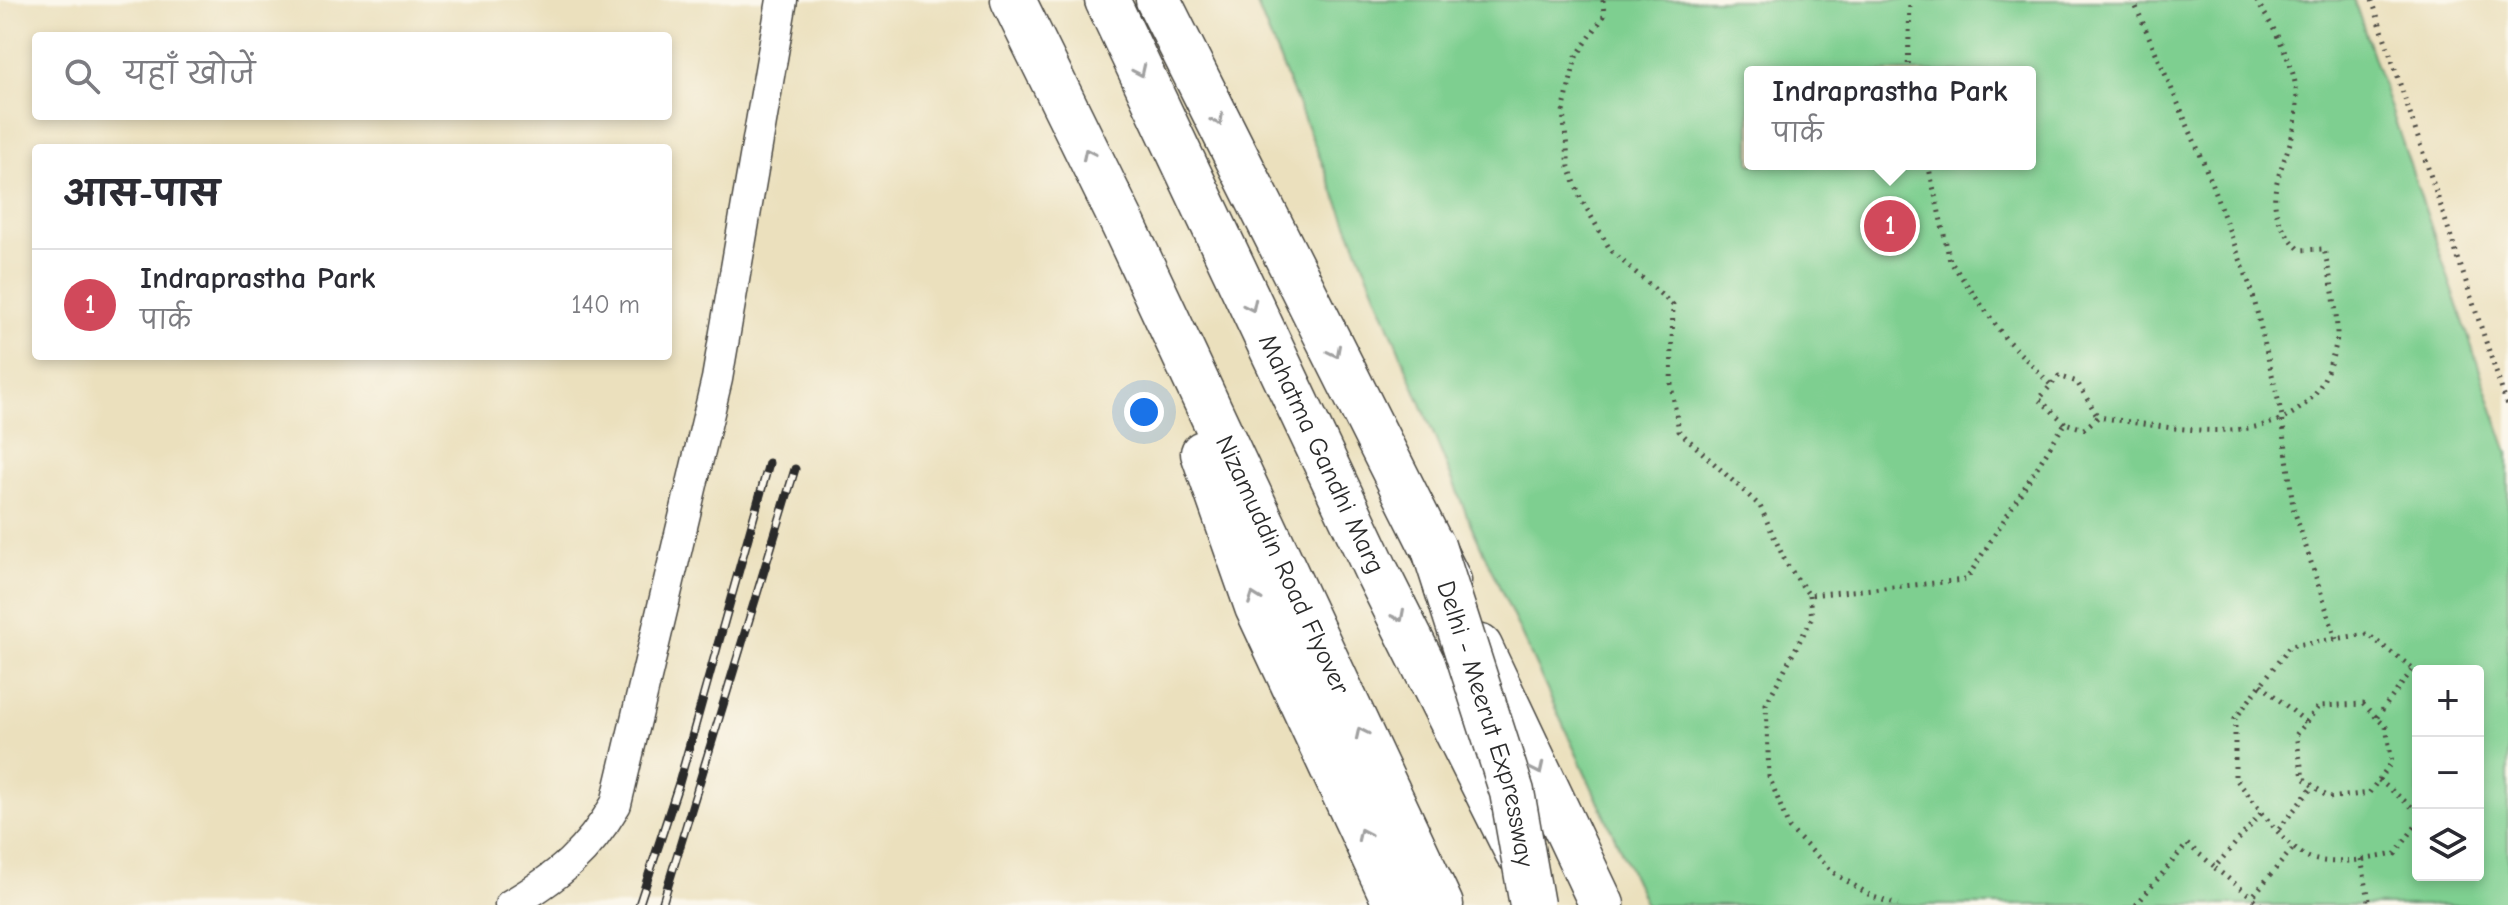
<!DOCTYPE html>
<html lang="hi">
<head>
<meta charset="utf-8">
<style>
	body { margin:0; font-family:"Comic Neue","Playpen Sans Deva",sans-serif; background:#f2f2f3; color:#2b2b33 }
	.controls { position:absolute; right:24px; bottom:24px; display:grid; overflow:hidden; border-radius:8px; box-shadow:0 4px 12px #0003 }
	.controls button { width:72px; height:72px; display:grid; place-items:center; padding:0; border:0; border-bottom:2px solid #e1e1e2; background:#fff; color:#2b2b33; font:40px sans-serif }
	.you { position:absolute; left:1144px; top:412px; width:28px; height:28px; margin:-20px; border:6px solid #fff; border-radius:50%; background:#1a73e8; box-shadow:0 0 0 12px #1a73e833 }
	.badge { display:grid; place-items:center; width:52px; height:52px; border-radius:50%; background:#d1495b; color:#fff; font-size:26px; font-weight:700 }
	.pin { position:absolute; translate:-50% -50%; border:4px solid #fff; box-shadow:0 2px 8px #0006 }
	.popup { position:absolute; left:1744px; top:66px; width:292px; height:104px; box-sizing:border-box; display:grid; place-content:center; border-radius:8px; background:#fff; filter:drop-shadow(0 2px 6px #0005); font-size:26px; white-space:nowrap; color:#7c7c81 }
	.popup b { font-size:30px; color:#2b2b33 }
	.popup::after { content:''; position:absolute; left:50%; top:100%; margin-left:-16px; border:16px solid transparent; border-top-color:#fff }
	.list { margin:0; padding:0; list-style:none }
	h2 { display:flex; justify-content:space-between; align-items:center; height:104px; margin:0; padding:0 32px; font-size:34px }
	h2 small { font-size:26px; font-weight:400; color:#7c7c81 }
	.list li { display:grid; grid-template-columns:52px 1fr auto; gap:24px; align-items:center; box-sizing:border-box; height:112px; padding:0 32px; border-top:2px solid #e1e1e2 }
	.list b { display:block; font-size:30px; white-space:nowrap }
	.list p { margin:0; font-size:26px; white-space:nowrap; color:#7c7c81 }
	.list em { font-size:26px; font-style:normal; color:#7c7c81 }
	.icon { flex:none; width:44px; height:44px; fill:none; stroke:currentColor; stroke-width:2; stroke-linecap:round; stroke-linejoin:round }
	.map { position:relative; flex:none; width:2508px; height:905px; overflow:hidden }
	.search { position:absolute; background:#fff; box-shadow:0 4px 12px #0003; left:32px; top:32px; width:640px; height:88px; display:flex; align-items:center; gap:20px; box-sizing:border-box; padding:0 28px; border-radius:8px; color:#7c7c81; font-size:30px }
	.panel { position:absolute; background:#fff; box-shadow:0 4px 12px #0003; left:32px; top:144px; width:640px; height:216px; border-radius:8px }
	.map>svg:first-child { display:block }
	.green { fill:#7ecf90; stroke:#547d5e; stroke-width:2; fill-rule:evenodd }
	.lines { fill:none; stroke-linecap:round; stroke-linejoin:round }
	.minor-casing { stroke:#484641; stroke-width:33 }
	.trunk-casing { stroke:#484641; stroke-width:47 }
	.path { stroke:#484641; stroke-width:5; stroke-dasharray:2 6; stroke-linecap:butt }
	.minor { stroke:#fff; stroke-width:30 }
	.trunk { stroke:#fff; stroke-width:44 }
	.rail-casing { stroke:#2b2b2b; stroke-width:9 }
	.rail { stroke:#fbf7ec; stroke-width:6; stroke-dasharray:18; stroke-linecap:butt }
	.trunk-bridge-casing { stroke:#484641; stroke-width:47; stroke-linecap:butt }
	.trunk-bridge { stroke:#fff; stroke-width:44 }
	.oneway { stroke:#a0a0a0 }
	.labels { text-anchor:middle; dominant-baseline:central; stroke-width:7; stroke-linejoin:round; paint-order:stroke }
	.street-label { font-size:26px; fill:#2b2b2b; stroke:#fbf7ec }
</style>
</head>
<body>
<div class="map">
<svg width="2508" height="905" viewBox="0 0 2508 905">
	<rect width="100%" height="100%" fill="#fbf7ec"/>
	<filter id="ink" filterUnits="userSpaceOnUse"><feTurbulence type="fractalNoise" baseFrequency=".0125" numOctaves="2"/><feDisplacementMap in="SourceGraphic" scale="16" xChannelSelector="R" yChannelSelector="G"/><feConvolveMatrix kernelMatrix="1 2 1 2 8 2 1 2 1" color-interpolation-filters="sRGB"/></filter>
	<filter id="wash" filterUnits="userSpaceOnUse"><feTurbulence type="fractalNoise" baseFrequency=".006" numOctaves="4" result="noise"/><feDisplacementMap in="SourceGraphic" scale="32" xChannelSelector="R" yChannelSelector="G"/><feGaussianBlur stdDeviation="1.8" result="paint"/><feColorMatrix in="noise" values="0 0 0 0 0 0 0 0 0 0 0 0 0 0 0 0 0 1.4 0 .05"/><feComposite in="paint" operator="in"/></filter>
	<g filter="url(#wash)">
		<rect width="100%" height="100%" fill="#ebe0bd"/>
		<!-- green -->
		<path class="green" d="M1255,0H2354L2508,453V905H1646L1471,525ZM1750,72H2030V164H1750ZM2418,671H2478V875H2418Z"/>
	</g>
	<g filter="url(#ink)">
		<g class="lines">
			<!-- minor casing -->
			<g class="minor-casing">
				<path id="minor" d="M510,905C559,876 587,853 616,804L717,379L782,0"/>
			</g>
			<!-- trunk casing -->
			<g class="trunk-casing">
				<g id="trunk">
					<path id="s1" d="M1013,0L1123,224L1441,905"/>
					<path id="s2" d="M1107,0L1377,572L1517,852"/>
					<path d="M1158,0L1449,581"/>
					<path d="M1203,453L1257,607L1396,905"/>
					<path d="M1480,647L1602,905"/>
				</g>
			</g>
			<!-- path -->
			<path class="path" d="M1603,0L1604,16L1576,57L1563,112L1569,167L1580,197L1611,251L1673,305L1671,384L1679,431L1760,506L1786,563L1809,595L1966,580L2065,423L2084,429L2098,417C2168,427 2297,458 2328,369C2332,358 2337,346 2337,334C2337,305 2330,277 2324,249L2300,250C2245,193 2297,165 2297,102C2297,66 2275,30 2256,0
				M2133,0L2203,161L2252,291L2282,416L2293,507L2336,639
				M2372,0L2508,408
				M1908,72L1910,0
				M1928,164L1950,261L2005,338L2051,385
				M2065,423L2039,399L2059,376L2077,382L2098,417
				M1809,595L1812,618L1766,704L1769,776L1789,828L1834,873L1873,897L1898,905
				M2418,672L2367,634L2290,646L2235,719V778C2253,799 2287,852 2313,859C2337,866 2371,858 2395,854L2418,823
				M2261,685L2306,722
				M2363,704L2386,727L2392,762L2369,793L2329,798L2303,778L2296,735L2319,706Z
				M2377,717L2413,669
				M2379,780L2418,812
				M2279,829L2313,786
				M2361,859L2370,905
				M2215,868L2252,897
				M2136,905L2187,844L2215,867L2263,811
				M2261,905L2252,897L2294,847"/>
			<!-- minor -->
			<use href="#minor" class="minor"/>
			<!-- trunk -->
			<use href="#trunk" class="trunk"/>
			<!-- rail casing -->
			<g class="rail-casing">
				<path id="rail" d="M639,905L679,783L769,463
					M662,905L795,469"/>
			</g>
			<!-- rail -->
			<use href="#rail" class="rail"/>
			<!-- trunk-bridge casing -->
			<g class="trunk-bridge-casing">
				<g id="trunk-bridge">
					<path id="s3" d="M1433,546L1512,792L1532,905"/>
				</g>
			</g>
			<!-- trunk-bridge -->
			<use href="#trunk-bridge" class="trunk-bridge"/>
		</g>
		<!-- one-way arrows -->
		<defs><path id="oneway-chevron" d="M-2-3.5L2.5 0L-2 3.5" fill="none" stroke-width="1.6" stroke-linecap="round" stroke-linejoin="round" transform="scale(2)"/></defs>
		<g class="oneway">
			<use href="#oneway-chevron" transform="translate(1140 71) rotate(65)"/>
			<use href="#oneway-chevron" transform="translate(1218 120) rotate(63)"/>
			<use href="#oneway-chevron" transform="translate(1088 154) rotate(-116)"/>
			<use href="#oneway-chevron" transform="translate(1251 306) rotate(65)"/>
			<use href="#oneway-chevron" transform="translate(1335 352) rotate(63)"/>
			<use href="#oneway-chevron" transform="translate(1254 598) rotate(-110)"/>
			<use href="#oneway-chevron" transform="translate(1399 616) rotate(63)"/>
			<use href="#oneway-chevron" transform="translate(1361 733) rotate(-115)"/>
			<use href="#oneway-chevron" transform="translate(1538 769) rotate(65)"/>
			<use href="#oneway-chevron" transform="translate(1363 834) rotate(-115)"/>
		</g>
	</g>
	<g class="labels">
		<!-- street labels -->
		<g class="street-label">
			<text stroke="none"><textPath href="#s2" startOffset="502">Mahatma Gandhi Marg</textPath></text>
			<text stroke="none"><textPath href="#s1" startOffset="626">Nizamuddin Road Flyover</textPath></text>
			<text stroke="none"><textPath href="#s3" startOffset="186">Delhi - Meerut Expressway</textPath></text>
		</g>
	</g>
</svg>
<div class="controls">
<button>+</button>
<button>−</button>
<button><svg class="icon" aria-label="layers" viewBox="0 0 24 24"><path d="M12 4l9 5-9 5-9-5zM3 14l9 5 9-5"/></svg></button>
</div>
<div class="you"></div>
<div class="pin badge" style="left:1890px;top:226px">1</div>
<div class="popup"><b>Indraprastha Park</b>पार्क</div>
<div class="search"><svg class="icon" aria-label="search" viewBox="0 0 24 24"><circle cx="10" cy="10" r="6"/><path d="M15 15l6 6"/></svg>यहाँ खोजें</div>
<section class="panel">
<h2>आस-पास<small></small></h2>
<ul class="list">
<li><span class="badge">1</span><div><b>Indraprastha Park</b><p>पार्क</p></div><em>140 m</em></li>
</ul>
</section>
</div>
</body>
</html>
